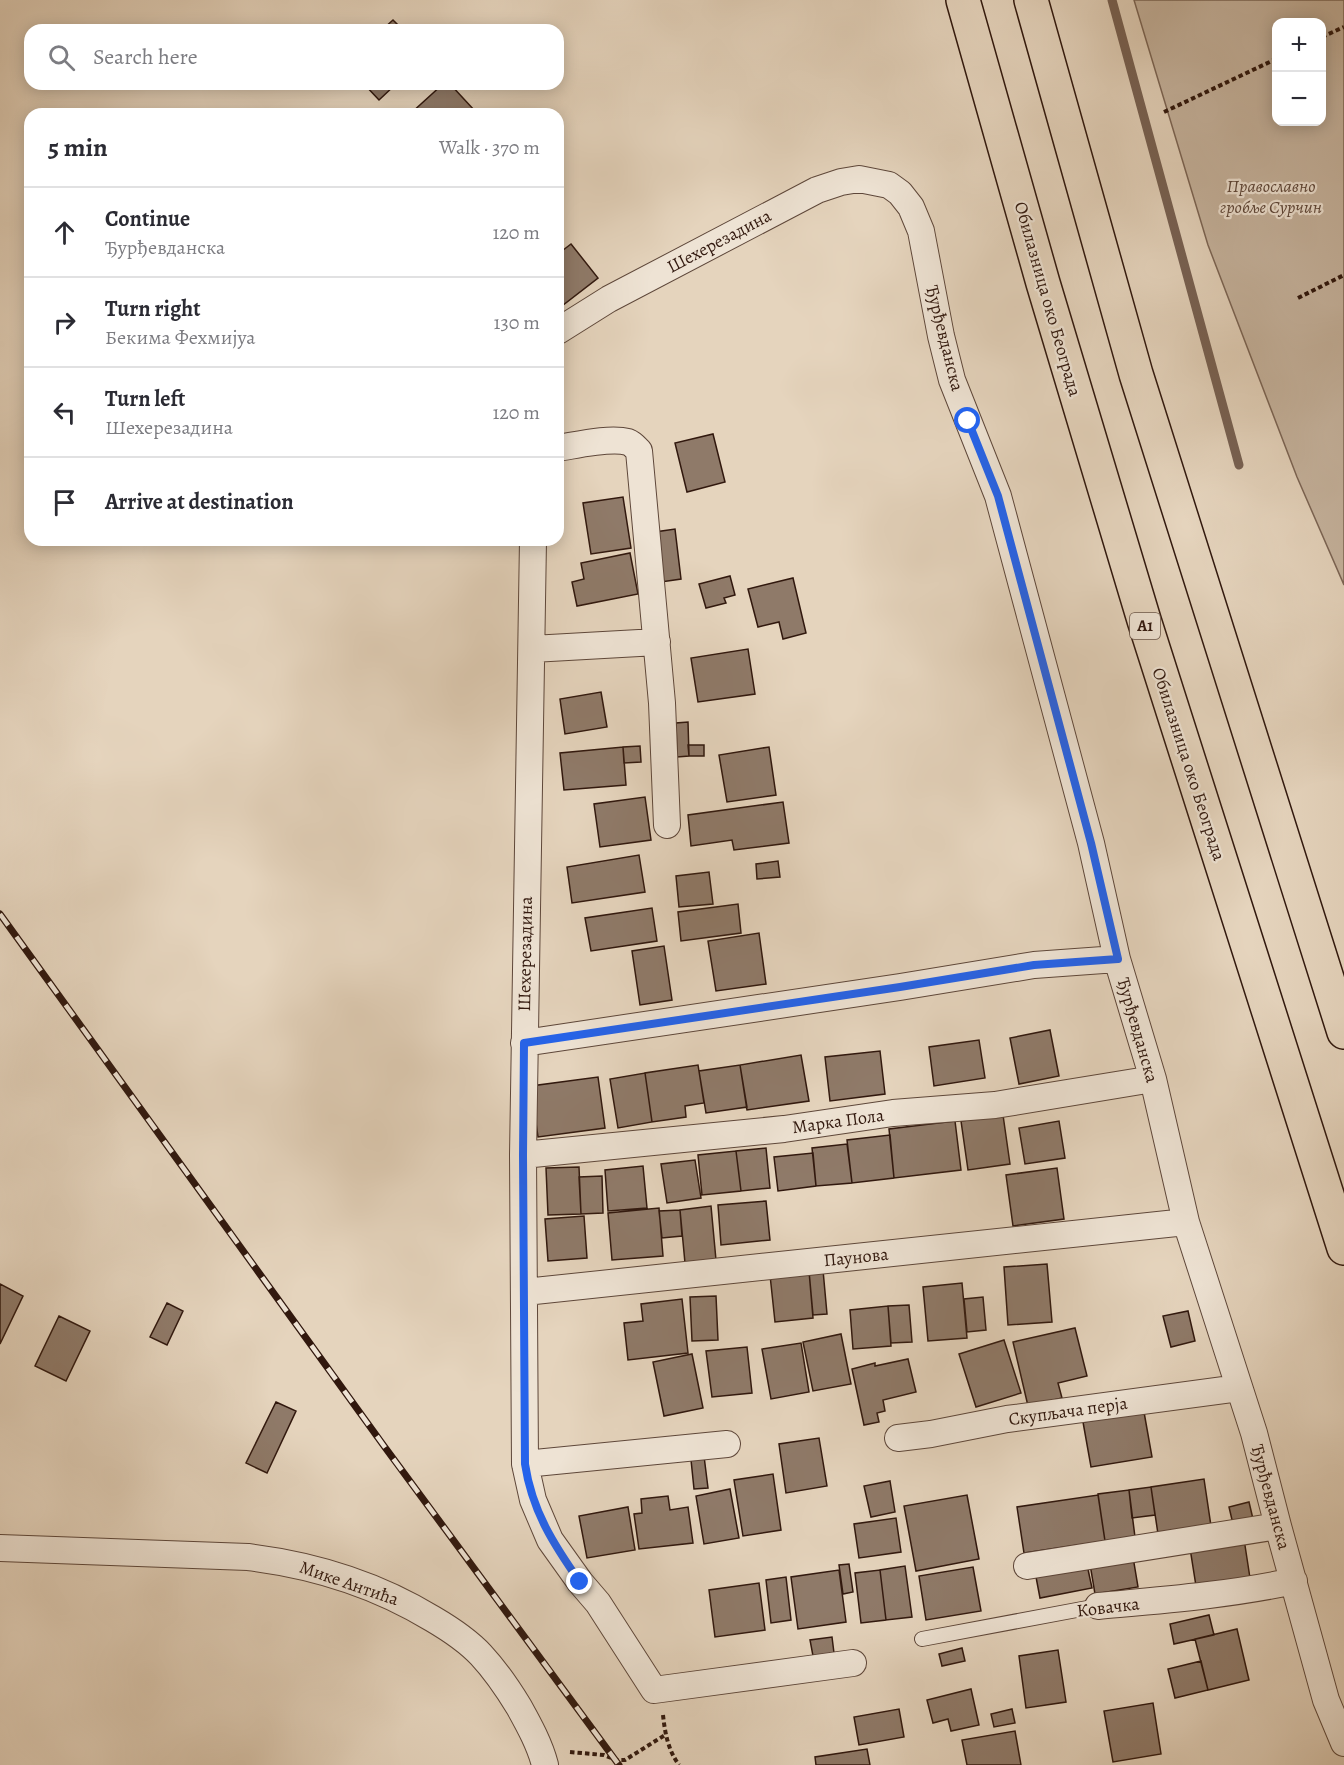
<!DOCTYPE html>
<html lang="en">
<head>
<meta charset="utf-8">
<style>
	body { margin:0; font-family:Alegreya,serif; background:#f7f7f7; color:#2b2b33 }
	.controls { position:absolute; right:18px; top:18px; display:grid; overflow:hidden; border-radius:12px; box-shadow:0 3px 15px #0003 }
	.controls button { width:54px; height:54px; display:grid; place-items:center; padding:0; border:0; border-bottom:2px solid #e1e1e2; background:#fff; color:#2b2b33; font:30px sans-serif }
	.stop { position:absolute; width:18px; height:18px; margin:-14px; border:4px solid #2563eb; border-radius:50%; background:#fff }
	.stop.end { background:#2563eb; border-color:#fff; box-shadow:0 2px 6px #0008 }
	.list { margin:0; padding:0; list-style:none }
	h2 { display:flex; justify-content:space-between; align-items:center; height:78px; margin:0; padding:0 24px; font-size:26px }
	h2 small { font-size:20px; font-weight:400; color:#7c7c81 }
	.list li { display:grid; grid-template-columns:39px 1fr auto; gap:18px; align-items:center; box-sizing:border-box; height:90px; padding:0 24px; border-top:2px solid #e1e1e2 }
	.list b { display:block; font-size:22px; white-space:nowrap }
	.list p { margin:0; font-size:20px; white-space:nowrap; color:#7c7c81 }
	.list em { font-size:20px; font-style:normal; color:#7c7c81 }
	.icon { flex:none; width:33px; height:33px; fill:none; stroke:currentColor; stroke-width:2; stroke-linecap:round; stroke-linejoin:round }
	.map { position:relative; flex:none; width:1344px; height:1765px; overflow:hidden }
	.search { position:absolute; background:#fff; box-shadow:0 3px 15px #0003; left:24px; top:24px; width:540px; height:66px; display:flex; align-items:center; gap:15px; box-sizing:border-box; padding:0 21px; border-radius:18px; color:#7c7c81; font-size:22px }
	.panel { position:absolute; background:#fff; box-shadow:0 3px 15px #0003; left:24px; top:108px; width:540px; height:438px; border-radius:18px }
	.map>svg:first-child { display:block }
	.green { fill:#c6b49f; stroke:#7c6656; stroke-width:1.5; fill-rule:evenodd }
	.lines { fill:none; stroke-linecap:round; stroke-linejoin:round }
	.stream { stroke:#786254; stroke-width:9 }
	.building { fill:#8f7a69; stroke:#31180e; stroke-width:1.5 }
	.service-casing { stroke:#5e473a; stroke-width:16 }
	.minor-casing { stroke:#5e473a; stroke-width:28 }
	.motorway-casing { stroke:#31180e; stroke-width:36 }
	.path { stroke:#31180e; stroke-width:4; stroke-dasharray:4.5 3; stroke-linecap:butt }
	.service { stroke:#eee3d4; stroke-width:14 }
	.minor { stroke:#eee3d4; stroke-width:26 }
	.motorway { stroke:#e5d4bd; stroke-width:33 }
	.rail-casing { stroke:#31180e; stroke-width:7 }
	.rail { stroke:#eee3d4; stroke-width:4.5; stroke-dasharray:14; stroke-linecap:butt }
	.route { stroke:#2563eb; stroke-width:8 }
	.labels { text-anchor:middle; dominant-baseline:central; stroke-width:4.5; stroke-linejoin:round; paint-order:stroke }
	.shield { fill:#eee3d4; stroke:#6a5549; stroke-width:1.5 }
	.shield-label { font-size:16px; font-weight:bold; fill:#31180e }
	.park-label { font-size:18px; font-style:italic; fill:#5e473a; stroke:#eee3d4 }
	.street-label { font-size:18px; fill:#31180e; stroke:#eee3d4 }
</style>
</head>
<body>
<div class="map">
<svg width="1344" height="1765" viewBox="0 0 1344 1765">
	<rect width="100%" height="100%" fill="#e5d4bd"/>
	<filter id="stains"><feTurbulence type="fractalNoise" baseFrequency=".00333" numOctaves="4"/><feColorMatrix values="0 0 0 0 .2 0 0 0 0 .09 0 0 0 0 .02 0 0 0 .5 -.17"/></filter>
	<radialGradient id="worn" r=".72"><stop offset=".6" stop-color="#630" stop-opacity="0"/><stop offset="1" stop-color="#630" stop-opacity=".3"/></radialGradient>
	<!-- green -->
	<path class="green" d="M1134,0H1344V585L1297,477L1208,245ZM1276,22H1322V122H1276Z"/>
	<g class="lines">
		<!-- stream -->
		<path class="stream" d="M1112,0L1239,465"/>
	</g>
	<!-- building -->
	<path class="building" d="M393,20L403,30H382Z
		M364,84H396L379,100Z
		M443,84H450L475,111L472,114H410Z
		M571,244L598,278L558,309V254Z
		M713,434L725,482L687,492L675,443Z
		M623,497L631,548L591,554L583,503Z
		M675,529L681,579L661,582L655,532Z
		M630,553L638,594L577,606L572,582L584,579L581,563Z
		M730,576L735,595L724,598L726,603L706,608L699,584Z
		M793,578L806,633L783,639L779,622L758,627L748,589Z
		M748,649L755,694L698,702L691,658Z
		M601,692L607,727L565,734L560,699Z
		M688,722L689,756L677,757L676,723Z
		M688,745H704V756H689Z
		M640,746L641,762L624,763L623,747Z
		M623,747L626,785L564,790L560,753Z
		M769,747L776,795L727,802L719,755Z
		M645,797L651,840L600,847L594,804Z
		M783,802L789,843L734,850L732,840L691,846L688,815Z
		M639,855L645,892L572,903L567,867Z
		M778,861L780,877L757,879L756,864Z
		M709,872L713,904L679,907L676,876Z
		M738,904L741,933L681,941L678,912Z
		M652,908L657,941L591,951L585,918Z
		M759,933L766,984L716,991L708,941Z
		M664,946L672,1000L640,1005L632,951Z
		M1050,1030L1059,1076L1019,1084L1010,1038Z
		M979,1040L985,1078L934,1086L929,1047Z
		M880,1051L885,1094L830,1101L825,1057Z
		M801,1055L809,1101L747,1110L740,1065Z
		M698,1065L704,1103L685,1106L686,1117L652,1122L645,1073Z
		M740,1065L747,1107L706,1113L699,1071Z
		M645,1073L652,1122L618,1128L610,1079Z
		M598,1077L605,1128L538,1137L531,1086Z
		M1003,1115L1010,1164L968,1170L961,1121Z
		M955,1121L961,1170L894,1178L889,1129Z
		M1059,1121L1065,1158L1025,1164L1019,1128Z
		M890,1135L894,1178L852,1183L847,1140Z
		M847,1144L852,1183L816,1186L812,1148Z
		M766,1148L770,1188L741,1191L736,1151Z
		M736,1151L741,1191L702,1195L698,1155Z
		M813,1153L816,1186L778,1191L774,1157Z
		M695,1160L701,1198L667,1203L661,1164Z
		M643,1166L647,1208L608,1211L605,1170Z
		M579,1167L581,1214L548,1215L546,1168Z
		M1057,1168L1064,1219L1013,1226L1006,1175Z
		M602,1176L603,1213L581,1214L579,1177Z
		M766,1201L770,1240L721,1245L718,1205Z
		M711,1206L716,1260L685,1263L680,1210Z
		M659,1208L663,1256L612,1260L608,1213Z
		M680,1210L682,1236L662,1238L659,1211Z
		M584,1216L587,1258L548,1261L545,1219Z
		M1047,1264L1052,1322L1008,1325L1004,1267Z
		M823,1270L827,1314L813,1315L809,1271Z
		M809,1271L813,1318L775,1322L770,1275Z
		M962,1283L967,1338L928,1341L923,1287Z
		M0,1284L23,1296L0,1344Z
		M716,1296L718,1340L692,1341L690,1297Z
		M983,1297L986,1330L967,1332L964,1299Z
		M682,1299L688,1353L628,1360L624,1323L643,1321L641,1304Z
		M167,1303L183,1311L167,1345L150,1337Z
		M909,1305L912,1342L891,1343L888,1306Z
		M888,1306L891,1346L853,1349L850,1310Z
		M1188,1311L1195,1341L1171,1347L1163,1316Z
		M59,1316L90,1331L66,1381L35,1366Z
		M1075,1328L1087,1376L1058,1383L1062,1398L1028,1406L1013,1342Z
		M841,1334L851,1384L813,1391L803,1342Z
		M1004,1340L1021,1393L976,1407L959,1354Z
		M801,1343L809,1392L771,1399L762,1349Z
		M747,1347L752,1393L712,1397L706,1351Z
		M692,1354L703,1408L664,1416L653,1362Z
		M908,1359L916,1392L883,1400L885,1411L877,1413L879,1422L864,1425L852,1369L875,1363V1366Z
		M276,1402L296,1411L267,1473L246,1463Z
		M1144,1412L1152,1457L1091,1467L1083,1422Z
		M819,1438L827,1486L786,1493L779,1444Z
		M703,1448L708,1488L694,1489L690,1450Z
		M773,1474L781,1530L743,1536L734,1480Z
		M1204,1479L1211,1526L1158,1534L1151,1487Z
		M890,1481L895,1512L871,1517L864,1486Z
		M1151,1487L1155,1515L1132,1518L1129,1490Z
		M730,1489L739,1538L704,1544L696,1496Z
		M1129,1490L1135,1537L1105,1541L1098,1494Z
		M967,1495L979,1559L916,1571L904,1506Z
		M1098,1495L1105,1541L1024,1553L1017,1507Z
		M668,1496L670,1510L688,1507L693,1543L639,1549L634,1514L642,1513L641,1499Z
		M1249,1502L1253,1519L1233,1524L1229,1507Z
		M628,1507L635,1550L587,1558L579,1516Z
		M896,1518L901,1552L859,1558L854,1524Z
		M1244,1539L1250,1578L1196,1586L1190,1548Z
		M1133,1557L1138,1587L1095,1594L1090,1564Z
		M1086,1560L1092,1588L1040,1598L1036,1577Z
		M849,1564L853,1592L843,1594L839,1565Z
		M905,1566L912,1617L886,1620L880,1570Z
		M973,1567L981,1611L926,1620L919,1576Z
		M839,1570L846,1622L798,1629L791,1577Z
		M880,1570L886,1620L861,1623L855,1573Z
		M786,1577L791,1620L771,1623L766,1580Z
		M759,1583L765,1630L715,1637L709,1590Z
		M1209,1615L1214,1635L1174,1644L1170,1624Z
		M1237,1629L1249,1680L1208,1690L1195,1639Z
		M832,1637L834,1653L813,1656L810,1640Z
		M962,1648L965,1661L942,1666L939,1654Z
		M1058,1650L1066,1702L1026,1708L1019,1656Z
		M1201,1661L1208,1690L1175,1698L1168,1669Z
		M971,1689L979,1725L951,1731L948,1719L933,1723L927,1700Z
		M1153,1703L1161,1754L1113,1762L1104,1711Z
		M899,1709L904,1737L859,1745L854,1717Z
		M1012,1709L1015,1723L994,1727L991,1714Z
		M1015,1731L1021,1765H967L962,1740Z
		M867,1749L870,1765H816L815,1757Z"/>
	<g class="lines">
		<!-- service casing -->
		<g class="service-casing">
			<path id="service" d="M922,1639L1098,1606"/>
		</g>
		<!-- minor casing -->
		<g class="minor-casing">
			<path id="minor" d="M558,331L609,299L817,190L841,182L859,179L889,185L900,193L911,207L921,231L941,336L952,380L998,496L1091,843L1117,959L1153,1079L1186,1222L1254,1433L1278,1526L1326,1700L1344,1743
				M558,448C577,445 610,437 628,442C633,444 635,447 639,451L662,703L667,825
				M533,540L523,1155L525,1464L533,1500L550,1540L580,1582L598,1603L654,1690L853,1663
				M532,649L657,642
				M524,1043L900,987L1034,965L1117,959
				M523,1155L784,1129L893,1113L995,1105L1153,1079
				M525,1292L1186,1222
				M898,1438L931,1434L1007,1419L1239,1388
				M525,1464L727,1444
				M0,1548L248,1557C314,1565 376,1584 433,1619C450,1629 467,1640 481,1655C495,1670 508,1689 519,1707C529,1725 540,1745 545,1765
				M1027,1566L1278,1526
				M1098,1606C1163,1600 1229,1595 1294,1581"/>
		</g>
		<!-- motorway casing -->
		<g class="motorway-casing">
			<path id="motorway" d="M963,0L1043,283L1144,620L1344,1248
				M1031,0L1136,374L1344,1032"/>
		</g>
		<!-- path -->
		<path class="path" d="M1322,37L1344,27
			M1164,112L1276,59
			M1298,298L1344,275
			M663,1715C665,1733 668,1750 679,1765
			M570,1752L604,1755L616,1760H625L665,1735"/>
		<!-- service -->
		<use href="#service" class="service"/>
		<!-- minor -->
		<use href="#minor" class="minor"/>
		<!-- motorway -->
		<use href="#motorway" class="motorway"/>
		<!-- rail casing -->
		<g class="rail-casing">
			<path id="rail" d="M0,914L384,1446L619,1765"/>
		</g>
		<!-- rail -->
		<use href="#rail" class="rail"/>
	</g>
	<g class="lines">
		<!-- route -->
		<path class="route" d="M580,1582C554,1545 532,1511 525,1464L523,1155L524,1043L900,987L1034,965L1118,959L1091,843L998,496L968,421"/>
	</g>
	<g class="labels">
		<!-- shield labels -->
		<rect class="shield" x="1130" y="613" width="30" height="26" rx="4.5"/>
		<g class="shield-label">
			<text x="1145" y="626">A1</text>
		</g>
		<!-- park labels -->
		<g class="park-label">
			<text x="1271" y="186">Православно<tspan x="1271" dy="21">гробље Сурчин</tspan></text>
		</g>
		<!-- street labels -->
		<g class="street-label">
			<text transform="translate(719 241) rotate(-28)">Шехерезадина</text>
			<text transform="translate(1048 299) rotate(74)">Обилазница око Београда</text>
			<text transform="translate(945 338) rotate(76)">Ђурђевданска</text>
			<text transform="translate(1189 764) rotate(72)">Обилазница око Београда</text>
			<text transform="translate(525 954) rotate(-89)">Шехерезадина</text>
			<text transform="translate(1138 1030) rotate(74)">Ђурђевданска</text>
			<text transform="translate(838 1121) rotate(-8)">Марка Пола</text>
			<text transform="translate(856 1257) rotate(-6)">Паунова</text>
			<text transform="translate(1068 1411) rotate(-8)">Скупљача перја</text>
			<text transform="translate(1271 1497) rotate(75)">Ђурђевданска</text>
			<text transform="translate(349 1583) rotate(19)">Мике Антића</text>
			<text transform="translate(1108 1607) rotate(-7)">Ковачка</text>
		</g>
	</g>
	<rect width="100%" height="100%" filter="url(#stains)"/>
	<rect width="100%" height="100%" fill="url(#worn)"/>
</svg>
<div class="controls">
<button>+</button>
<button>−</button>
</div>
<div class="stop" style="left:968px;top:421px"></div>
<div class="stop end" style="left:580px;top:1582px"></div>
<div class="search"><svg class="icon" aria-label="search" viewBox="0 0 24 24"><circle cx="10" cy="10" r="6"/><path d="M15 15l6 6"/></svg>Search here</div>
<section class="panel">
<h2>5 min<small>Walk · 370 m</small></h2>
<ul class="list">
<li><svg class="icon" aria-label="ahead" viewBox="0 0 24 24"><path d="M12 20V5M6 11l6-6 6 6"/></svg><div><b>Continue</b><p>Ђурђевданска</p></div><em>120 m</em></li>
<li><svg class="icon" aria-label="right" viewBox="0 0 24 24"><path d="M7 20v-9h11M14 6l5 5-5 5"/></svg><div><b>Turn right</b><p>Бекима Фехмијуа</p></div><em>130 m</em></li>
<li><svg class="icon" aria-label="left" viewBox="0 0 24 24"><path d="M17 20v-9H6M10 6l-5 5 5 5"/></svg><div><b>Turn left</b><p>Шехерезадина</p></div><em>120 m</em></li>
<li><svg class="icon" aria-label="arrive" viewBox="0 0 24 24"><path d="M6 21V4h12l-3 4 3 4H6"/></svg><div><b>Arrive at destination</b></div></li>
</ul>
</section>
</div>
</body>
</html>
